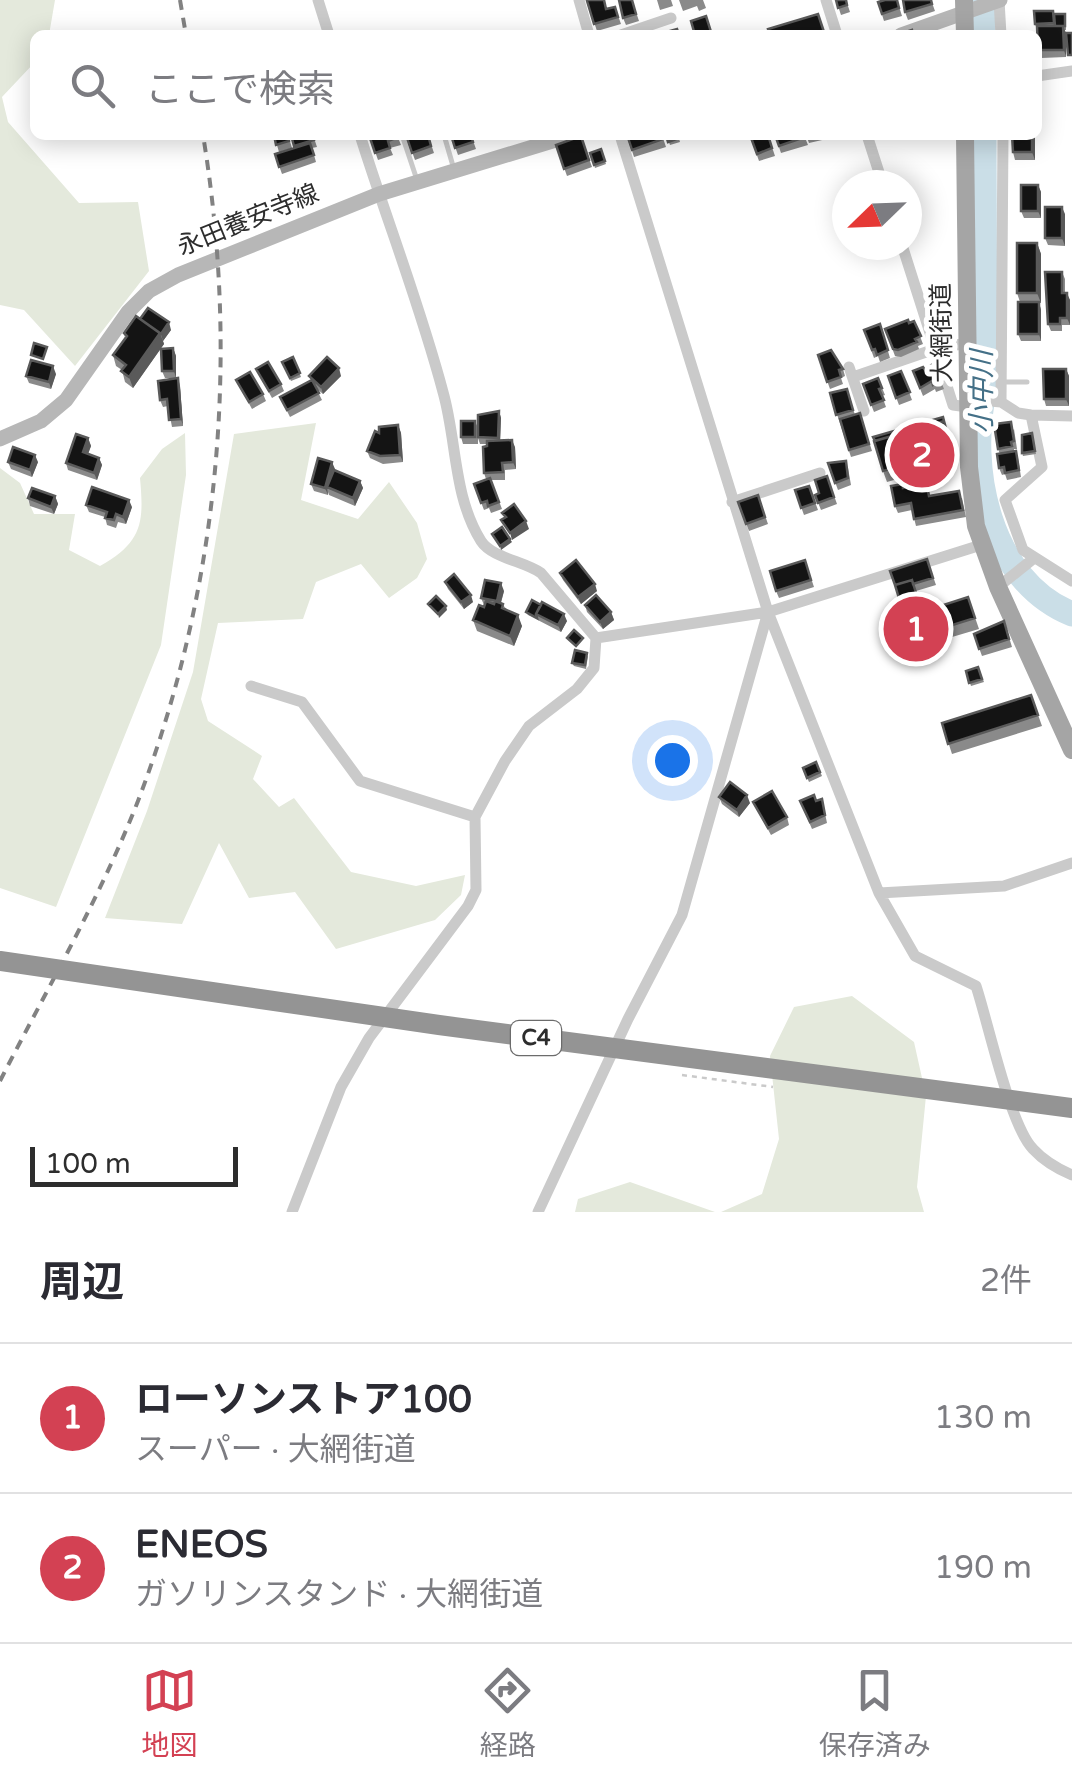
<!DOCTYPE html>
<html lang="ja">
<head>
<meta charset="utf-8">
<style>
	body { margin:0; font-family:"Varela Round","Noto Sans JP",sans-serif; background:#f7f7f7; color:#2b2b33 }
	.compass { position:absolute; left:832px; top:170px; width:90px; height:90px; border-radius:50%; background:#fff; box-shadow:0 5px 25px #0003; rotate:247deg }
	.scale { position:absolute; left:30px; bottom:25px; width:208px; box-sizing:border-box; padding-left:10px; border:5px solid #2d2d2d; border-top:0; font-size:28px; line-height:35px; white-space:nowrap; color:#2d2d2d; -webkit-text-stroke:8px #fff; paint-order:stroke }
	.you { position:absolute; left:672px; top:760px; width:35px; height:35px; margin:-25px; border:8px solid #fff; border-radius:50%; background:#1a73e8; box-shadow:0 0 0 15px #1a73e833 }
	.badge { display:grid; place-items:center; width:65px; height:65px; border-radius:50%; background:#d34153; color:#fff; font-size:32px; font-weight:700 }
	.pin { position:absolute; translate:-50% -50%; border:5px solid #fff; box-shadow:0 2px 10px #0006 }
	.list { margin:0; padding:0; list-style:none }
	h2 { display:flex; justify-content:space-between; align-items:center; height:130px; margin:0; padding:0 40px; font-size:42px }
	h2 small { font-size:32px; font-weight:400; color:#7c7c81 }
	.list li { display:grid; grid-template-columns:65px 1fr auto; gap:30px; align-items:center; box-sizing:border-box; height:150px; padding:0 40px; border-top:2px solid #e1e1e2 }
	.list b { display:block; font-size:38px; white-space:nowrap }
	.list p { margin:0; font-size:32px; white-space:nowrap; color:#7c7c81 }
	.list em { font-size:32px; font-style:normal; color:#7c7c81 }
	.icon { flex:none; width:55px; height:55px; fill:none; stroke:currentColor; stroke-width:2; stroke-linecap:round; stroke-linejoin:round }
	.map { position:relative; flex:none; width:1072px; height:1212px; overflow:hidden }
	.search { position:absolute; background:#fff; box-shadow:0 5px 25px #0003; left:30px; right:30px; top:30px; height:110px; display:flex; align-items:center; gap:25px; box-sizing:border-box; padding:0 35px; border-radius:15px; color:#7c7c81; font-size:38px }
	.sheet { height:430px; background:#fff }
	nav { display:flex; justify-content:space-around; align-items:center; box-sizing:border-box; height:140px; border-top:2px solid #e1e1e2; background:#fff; font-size:28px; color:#7c7c81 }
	nav a { display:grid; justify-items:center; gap:5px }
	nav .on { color:#d34153 }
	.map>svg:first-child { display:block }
	.green { fill:#e4e9dc }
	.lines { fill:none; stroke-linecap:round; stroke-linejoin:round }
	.river { stroke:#cadee7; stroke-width:25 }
	.path { stroke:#cacaca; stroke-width:2.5; stroke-dasharray:5 5; stroke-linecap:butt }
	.lane { stroke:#cacaca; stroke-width:5 }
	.street { stroke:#cacaca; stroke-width:11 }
	.secondary { stroke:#b7b7b7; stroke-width:15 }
	.primary { stroke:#a5a5a5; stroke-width:18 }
	.rail { stroke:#828282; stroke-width:4; stroke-dasharray:10 8; stroke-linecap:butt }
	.highway-bridge { stroke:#949494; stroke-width:20 }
	.wall { fill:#8a8a8a }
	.shaded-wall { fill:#5a5a5a }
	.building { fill:#141414; stroke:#5a5a5a; stroke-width:2.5 }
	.labels { text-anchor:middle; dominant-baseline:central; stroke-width:10; stroke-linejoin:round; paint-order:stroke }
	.shield { fill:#fff; stroke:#6c6c6c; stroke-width:2.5 }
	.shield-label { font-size:22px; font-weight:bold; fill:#2d2d2d }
	.street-label { font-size:25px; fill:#2d2d2d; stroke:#fff }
	.water-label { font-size:28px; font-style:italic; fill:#447087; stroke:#fff }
</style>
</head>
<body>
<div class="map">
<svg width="1072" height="1212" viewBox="0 0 1072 1212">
	<rect width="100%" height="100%" fill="#fff"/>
	<!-- green -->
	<path class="green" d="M0,0H55L49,35H35V62L2,97L8,122L79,203L138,202L149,271L75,366L24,310L0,305Z
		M316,423L301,500L358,519L389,482L417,523L427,559L417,578L389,598L361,564L316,582L303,619L218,623L201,699L208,721L262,756L253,779L279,807L294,798L351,872L416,886L465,875L461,895L435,920L336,949L295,892L249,898L219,843L182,924L105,918L147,811L193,672L234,434Z
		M185,433L186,475L161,645L56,907L0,888V468L20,483L34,514H75L69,550L100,566C143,542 144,522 140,478L162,449Z
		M852,996L914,1042L926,1096L917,1187L924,1212H721L762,1194L779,1139L770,1056L794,1007Z
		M630,1182L715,1212H575L578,1199Z"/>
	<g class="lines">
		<!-- river -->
		<path class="river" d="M983,0V35
			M984,135L985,388C966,468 989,580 1072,614"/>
		<!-- path -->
		<path class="path" d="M682,1075L773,1087"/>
		<!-- lane -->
		<path class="lane" d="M402,135L417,180
			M444,135L453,166
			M1001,382H1027"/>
		<!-- street -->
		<path class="street" d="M318,0L329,35
			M579,0L589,35
			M826,0L837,35
			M999,0L1001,35
			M621,35L671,18
			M1037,76L1072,71
			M620,135L768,612L879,893L915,956L976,986C988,1022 1010,1126 1033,1149C1044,1161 1058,1169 1072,1175
			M867,135L883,185
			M902,245L953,405L968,407
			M849,367L864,411
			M853,377L935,349L967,343
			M968,399L1001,402L1018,413L1031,415L1072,416
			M1001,402L1003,135
			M1031,415L1042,467L1005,500L1023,550L1072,581
			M732,502L820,473
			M998,587L1033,559
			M596,638L768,612L981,545
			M251,686L302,702L360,781L475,817
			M879,893L1004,886L1072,863
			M292,1212L341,1087L369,1038L468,906L476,890L475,817L505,761L529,726L577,689L594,668L596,638L541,573C524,561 492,558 481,541C453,496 457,441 443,392C420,305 387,221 360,135
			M538,1212L628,1019L682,915L768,612"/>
		<!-- secondary -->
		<path class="secondary" d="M901,35L1000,0
			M0,439L41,421L66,400L128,312L149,291L178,275L379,194L572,135"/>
		<!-- primary -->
		<path class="primary" d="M964,0L965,35
			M965,135L969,467L976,526L998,587L1072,750"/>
		<!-- rail -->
		<path class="rail" d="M180,0L186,35
			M0,1081C47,989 100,898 138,801C219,589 240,359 203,135"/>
		<!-- highway-bridge -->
		<path class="highway-bridge" d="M0,961L439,1025L1072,1108"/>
	</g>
	<!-- wall -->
	<path class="wall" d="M632,0L639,21L626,25L623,18Z
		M657,0H671L673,6L660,10Z
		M679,0H703L706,8L699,11L697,6L683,11Z
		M836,0H846L850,12L841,15Z
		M897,0L902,16L884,21L878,2Z
		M931,0L935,11L908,20L905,12Z
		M587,1L607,9L615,7L621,24L597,31Z
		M1054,14H1065L1066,18V30H1065L1066,57L1041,58L1038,50V31L1035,24Z
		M274,135H288L292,148L279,152Z
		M291,135H313L317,147L312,148L316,162L282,174L275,154L295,148Z
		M397,135L401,145L390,148L393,155L378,160L370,137Z
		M406,135H428L434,153L415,160Z
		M451,135H471L476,149L458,155Z
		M627,135H662L666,147L634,157Z
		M666,135H678L680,142L670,145Z
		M684,135H700L686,140Z
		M750,135H768L775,156L759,161Z
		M775,135H804L808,145L781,153Z
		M806,135H830L831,138L809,143Z
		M581,136L592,167L567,176L556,145Z
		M1035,137V160H1015L1013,152Z
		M601,149L606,164L595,168L590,153Z
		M1038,185L1041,192V218H1024L1021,211Z
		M1065,214V246L1048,245L1045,238Z
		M1037,243L1041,254V303H1039L1041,310V341H1021L1018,334L1020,302L1017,293Z
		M1062,272L1065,279V293L1070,300V325H1062V331H1051L1048,324Z
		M140,319L171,330L163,341L164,344L133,388L125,382L122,370L116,366L113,355L125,338L124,333Z
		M914,321L923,344L918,346L919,349L901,357L895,356L885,329Z
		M880,324L890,358L880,362L878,356L874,358L864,330Z
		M173,348L176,356V378H165L162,371Z
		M818,355L843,369L845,376L841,378L843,384L830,389Z
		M293,357L301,377L291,381L282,362Z
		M934,363L944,389L936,392L935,389L923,396L913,371L925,370Z
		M256,369L281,384L284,391L272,398Z
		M1066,369L1069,376V406H1046L1044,399Z
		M901,371L912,400L899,405L888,376Z
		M56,374L51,389L29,383L26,376Z
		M309,376H341L323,394L316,388L322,400L290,417L280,397L311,381Z
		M878,378L885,395L882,396L886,407L874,412L863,384Z
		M236,380L263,394L266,401L252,409Z
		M180,386L183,426L172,427L168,406L163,407L160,400Z
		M847,389L855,415L860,413L872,451L851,457L830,393Z
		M499,411L501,418L500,440L515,447L516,469L505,470V480H491L502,509L491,513L489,508L484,510L474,484L486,479L484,473L487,444H480L478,438V444H463L461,437L475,421L478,428Z
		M943,417L956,462L887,482L883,471Z
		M398,425L401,433L403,462L383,464L370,458L367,451L379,433Z
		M1014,429L1017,449H1014V451H1016L1018,458L1021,477L1007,480L1005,474L1002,475L999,468L1000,454L998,449Z
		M1032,433L1036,454L1023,456L1022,453Z
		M88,438L91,446L88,454L99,458L102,465L97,480L68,470L66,463Z
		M8,462H38L32,477L11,469Z
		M332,462L334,470L360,481L363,488L355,506L329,495L328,492V495L314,491L311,484Z
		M828,463L848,468L851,485L838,490Z
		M827,476L837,504L821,510L815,495L819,493Z
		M928,485L930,496L962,498L966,517L916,526L912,510L898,513L895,506L903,488Z
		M809,486L818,510L804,515L795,490Z
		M758,495L768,524L749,531L738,502Z
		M55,496L58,504L54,514L30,506L28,498Z
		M86,505L132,507L126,524L118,522L116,528L107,525L105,517L89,512Z
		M927,559L936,585L916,591L923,611L968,597L979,629L915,648L890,571Z
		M805,560L814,587L779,598L776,591Z
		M560,573L597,591L581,604L563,580Z
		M445,582L473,602L464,609L448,589Z
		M504,591L501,603L522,626L514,646L477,631L473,620L484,605L481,598Z
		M585,605L611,612L614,620L603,629L587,612Z
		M526,612L567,621L561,632L528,615Z
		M1004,621L1012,647L982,656L974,634Z
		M588,656L586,669L574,666L572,663Z
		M978,667L984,682L971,686L966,671Z
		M1031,695L1042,726L952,754L942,723Z
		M816,762L822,776L809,782L803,768Z
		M719,797L750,803L739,817L722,804Z
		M822,799L827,823L812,829L800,801H816Z
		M753,802L787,817L789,825L771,835Z"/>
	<!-- shaded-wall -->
	<path class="shaded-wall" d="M1063,26L1066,33V57L1064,50Z
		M1032,135L1035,137V160L1032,152Z
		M1038,185L1041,192V218L1038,211Z
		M1062,207L1065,214V246L1062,238Z
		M1037,243L1041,254V303L1037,293Z
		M1067,293L1070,300V325L1067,318Z
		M1039,302L1041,310V341L1039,334Z
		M169,322L171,330L163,341L161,334Z
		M160,333L164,344L133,388L129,377Z
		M173,348L176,356V378L174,371Z
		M53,366L56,374L51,389L49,382Z
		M339,368L341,376L323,394L321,387Z
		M1066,369L1069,376V406L1066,399Z
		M178,378L180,386L183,426L181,419Z
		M499,411L501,418L500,445L498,438Z
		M398,425L401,433L403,462L400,455Z
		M88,438L91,446L86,459L83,452Z
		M512,440L515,447L516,469L513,462Z
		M35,455L38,462L32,477L30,470Z
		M99,458L102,465L97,480L94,473Z
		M332,462L335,469L329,489L327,487L328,495L325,488Z
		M360,481L363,488L355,506L353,498Z
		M55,496L58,504L54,514L51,507Z
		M129,500L132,507L126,524L123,517Z
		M526,521L529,529L512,540L510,533Z
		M510,539L512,542L501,550L500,546Z
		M501,583L504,591L499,609L497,601Z
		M595,584L597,591L581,604L578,597Z
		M471,595L473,602L464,609L461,602Z
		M446,606L447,610L439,618L438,614Z
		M611,612L614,620L603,629L600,622Z
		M564,614L567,621L561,632L558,625Z
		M518,615L522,626L514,646L510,636Z
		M747,795L750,803L739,817L737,810Z"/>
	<!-- building -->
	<path class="building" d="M589,0H604L606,9L615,7L618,17L594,24L587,1Z
		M619,0H632L636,14L623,18Z
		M836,0H846L847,5L838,8Z
		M885,0H897L899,8L882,14L878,2Z
		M903,0H931L932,4L905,12Z
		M1034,11H1053L1054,23L1035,24Z
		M818,14L824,32L814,35H770L768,29Z
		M1054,14H1065V26H1055Z
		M706,16L712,35H695L691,21Z
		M1037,26H1063L1064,50H1038Z
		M677,29L679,35H667L666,32Z
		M912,30L913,35L919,33L920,35H897Z
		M1066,33H1072V55H1068Z
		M274,135H288L289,141L276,145Z
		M291,135H313L314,140L294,146Z
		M369,135H397L398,137L388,141L390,148L375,153Z
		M406,135H428L431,146L412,153Z
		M451,135H471L473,142L455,148Z
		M627,135H662L663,139L632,150Z
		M666,135H678L679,138L668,142Z
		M750,135H768L772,148L757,154Z
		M775,135H804L805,137L779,146Z
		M1012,135H1032V152H1013Z
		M581,136L589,160L564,169L556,145Z
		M310,143L314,155L279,167L275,154Z
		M601,149L605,161L594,165L590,153Z
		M1021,185H1038V211H1021Z
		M1045,207H1062V238H1045Z
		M1017,243H1037V293H1017Z
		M1045,272H1062V293H1067V318H1060V324H1048Z
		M1018,302H1039V334H1018Z
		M148,308L169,322L161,334L140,319Z
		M136,316L160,333L129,377L121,371L126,365L113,355L127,336L124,333Z
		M908,320L909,323L914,321L921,336L915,339L917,342L898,350L893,349L885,329Z
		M880,324L888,350L877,355L875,349L872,350L864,330Z
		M34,343L47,347L43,359L31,355Z
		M173,348L174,371H162L161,349Z
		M831,350L843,369L839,370L841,377L827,382L818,355Z
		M293,357L300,373L290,378L282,362Z
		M327,357L339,368L321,387L309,376Z
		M31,360L53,366L49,382L26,376Z
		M268,362L281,384L269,391L256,369Z
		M934,363L942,381L933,385L932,381L920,388L913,371L923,367L925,370Z
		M1043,369H1066V399H1044Z
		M901,371L910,392L896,398L888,376Z
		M250,372L263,394L249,402L236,380Z
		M178,378L181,419L169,420L167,399L160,400L158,381Z
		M878,378L882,388L879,389L884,400L871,405L863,384Z
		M312,380L319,393L287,410L280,397Z
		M847,389L853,410L836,415L830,393Z
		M499,411L498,438L478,437V415Z
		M860,413L869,444L849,450L840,419Z
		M943,417L945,425L944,421L875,441L873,437Z
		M461,421H475V437H461Z
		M944,421L952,451L883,471L874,441Z
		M1011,422L1014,441L1011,442L1012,446L998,449L994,424Z
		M398,425L400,455L380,456L367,451L375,431L379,433V427Z
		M1032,433L1035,451L1022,453V435Z
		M76,434L88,438L83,452L99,458L94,473L66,463Z
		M512,440L513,462L502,463L503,472L484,473L483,447L487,446V441Z
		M13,447L35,455L30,470L8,462Z
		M1016,451L1019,470L1005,473L1004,467L999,468L997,454Z
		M318,458L332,462L325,488L311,484Z
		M846,461L848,478L835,483L828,463Z
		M334,470L360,481L353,498L327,487Z
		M827,476L834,497L818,503L815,495L819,493L815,480Z
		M490,478L499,502L488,506L487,501L481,503L474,484Z
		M925,478L929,496L959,491L963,510L914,519L911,503L895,506L891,486L903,484V488L908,487L907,481Z
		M809,486L815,503L801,508L795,490Z
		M92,487L129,500L123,517L116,514L114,520L105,518L107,512L86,505Z
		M32,488L55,496L51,507L28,498Z
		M758,495L765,517L746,524L738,502Z
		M514,504L526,521L510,533L501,520L506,517L502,513Z
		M502,527L510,539L500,546L492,534Z
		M927,559L933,578L913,584L912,580L895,585L890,571Z
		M576,560L595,584L578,597L560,573Z
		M805,560L811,580L776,591L770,571Z
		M454,574L471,595L461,602L445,582Z
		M485,580L501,583L497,601L481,598Z
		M912,580L922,612L968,597L975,618L911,638L895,585Z
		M596,595L611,612L600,622L585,605Z
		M436,596L446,606L438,614L428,604Z
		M532,600L541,605L536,614L537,618L526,612Z
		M486,601L494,604L495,601L503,604L502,608L518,615L510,636L473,620L479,605L484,607Z
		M542,602L564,614L558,625L536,614Z
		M1004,621L1009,639L979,649L974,634Z
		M574,630L583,638L576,646L567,638Z
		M575,650L587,653L585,665L572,663Z
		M978,667L982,679L969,683L966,671Z
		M1031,695L1038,715L948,744L942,723Z
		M816,762L820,772L807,778L803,768Z
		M730,782L747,795L737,810L719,797Z
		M772,791L787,817L768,828L753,802Z
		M814,795L816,801L822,799L825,815L810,822L800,801Z"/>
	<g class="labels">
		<!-- shield labels -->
		<rect class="shield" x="511" y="1021" width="50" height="34" rx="8"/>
		<g class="shield-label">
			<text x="536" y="1038">C4</text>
		</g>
		<!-- street labels -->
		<g class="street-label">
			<text transform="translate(248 220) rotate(-22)">永田養安寺線</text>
			<text transform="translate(942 333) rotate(-91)">大網街道</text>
		</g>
		<!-- water labels -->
		<g class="water-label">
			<text transform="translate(982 392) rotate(-90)">小中川</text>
		</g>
	</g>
</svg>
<svg class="compass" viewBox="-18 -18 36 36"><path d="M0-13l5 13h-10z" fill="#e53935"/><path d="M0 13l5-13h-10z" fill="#7c7c81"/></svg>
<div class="scale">100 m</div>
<div class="you"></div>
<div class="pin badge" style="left:916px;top:629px">1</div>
<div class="pin badge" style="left:922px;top:455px">2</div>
<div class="search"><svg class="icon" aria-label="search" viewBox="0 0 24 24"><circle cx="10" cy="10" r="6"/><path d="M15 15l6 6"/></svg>ここで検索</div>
</div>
<section class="sheet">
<h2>周辺<small>2件</small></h2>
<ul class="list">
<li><span class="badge">1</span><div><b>ローソンストア100</b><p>スーパー · 大網街道</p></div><em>130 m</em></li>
<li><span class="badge">2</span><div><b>ENEOS</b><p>ガソリンスタンド · 大網街道</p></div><em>190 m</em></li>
</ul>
</section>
<nav>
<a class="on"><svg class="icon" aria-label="map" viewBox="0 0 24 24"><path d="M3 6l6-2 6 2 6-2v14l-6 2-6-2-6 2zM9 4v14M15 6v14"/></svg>地図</a>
<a><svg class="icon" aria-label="directions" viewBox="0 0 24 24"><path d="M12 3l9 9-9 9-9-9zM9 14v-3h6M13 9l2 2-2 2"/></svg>経路</a>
<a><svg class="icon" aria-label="saved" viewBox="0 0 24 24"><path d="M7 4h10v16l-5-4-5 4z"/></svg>保存済み</a>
</nav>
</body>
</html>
